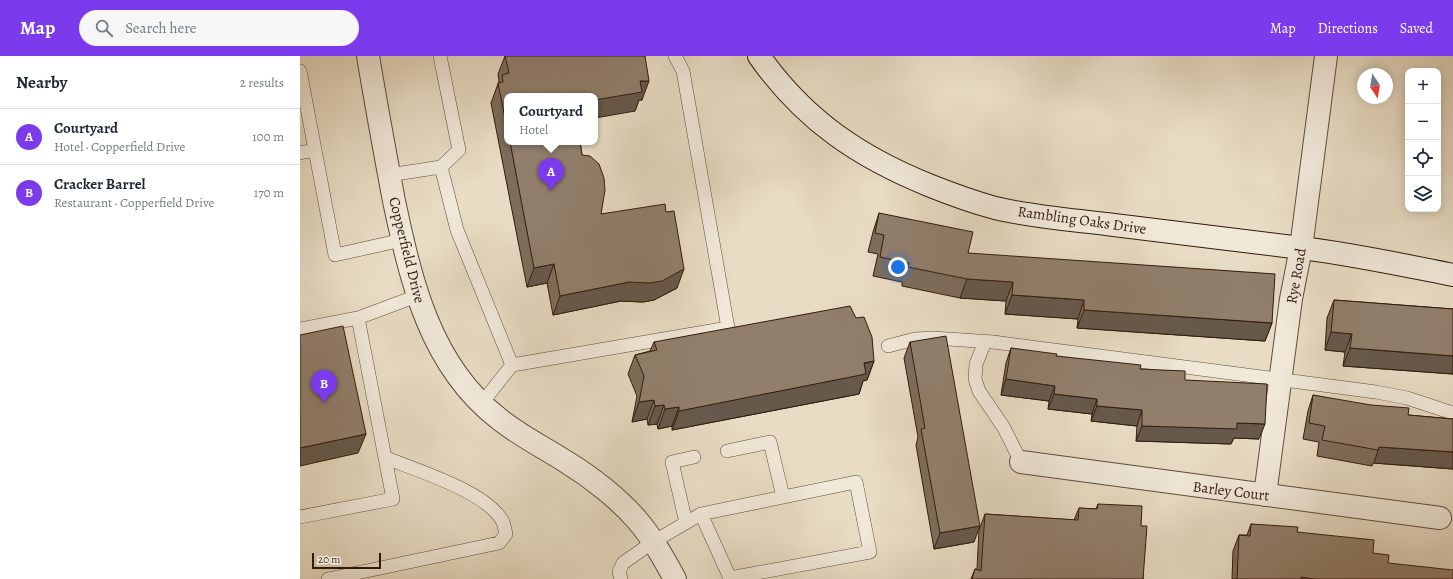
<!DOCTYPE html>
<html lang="en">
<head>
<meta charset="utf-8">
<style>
	body { margin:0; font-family:Alegreya,serif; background:#f6f6f7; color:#1f2937 }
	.controls { position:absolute; right:12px; top:12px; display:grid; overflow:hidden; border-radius:8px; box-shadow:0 2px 10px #0003 }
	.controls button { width:36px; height:36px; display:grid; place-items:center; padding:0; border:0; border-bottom:1px solid #e0e1e3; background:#fff; color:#1f2937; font:20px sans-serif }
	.compass { position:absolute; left:1057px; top:12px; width:36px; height:36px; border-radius:50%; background:#fff; box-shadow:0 2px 10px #0003; rotate:168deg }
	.scale { position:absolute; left:12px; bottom:10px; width:69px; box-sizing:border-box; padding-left:4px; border:2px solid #321b0d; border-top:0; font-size:11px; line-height:14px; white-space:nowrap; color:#321b0d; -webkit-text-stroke:3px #f0e8d9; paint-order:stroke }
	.you { position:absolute; left:598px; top:211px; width:14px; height:14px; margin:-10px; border:3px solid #fff; border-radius:50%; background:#1a73e8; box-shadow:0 0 0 6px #1a73e833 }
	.badge { display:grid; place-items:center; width:26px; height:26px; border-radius:50%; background:#7c3aed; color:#fff; font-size:13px; font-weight:700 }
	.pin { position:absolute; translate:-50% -33px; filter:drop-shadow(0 1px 2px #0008) }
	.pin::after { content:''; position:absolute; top:21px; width:14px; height:12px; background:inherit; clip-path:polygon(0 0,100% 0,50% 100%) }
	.popup { position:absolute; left:204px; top:37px; width:94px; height:52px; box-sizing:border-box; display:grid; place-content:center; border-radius:8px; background:#fff; filter:drop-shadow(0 1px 3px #0005); font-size:13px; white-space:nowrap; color:#747a83 }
	.popup b { font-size:15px; color:#1f2937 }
	.popup::after { content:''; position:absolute; left:50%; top:100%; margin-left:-8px; border:8px solid transparent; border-top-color:#fff }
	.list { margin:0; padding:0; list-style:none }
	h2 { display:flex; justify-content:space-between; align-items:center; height:52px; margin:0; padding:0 16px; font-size:17px }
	h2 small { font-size:13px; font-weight:400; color:#747a83 }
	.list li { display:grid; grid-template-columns:26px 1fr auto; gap:12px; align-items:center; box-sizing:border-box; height:56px; padding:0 16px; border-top:1px solid #e0e1e3 }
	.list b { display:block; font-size:15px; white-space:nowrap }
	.list p { margin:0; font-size:13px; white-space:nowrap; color:#747a83 }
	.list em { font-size:13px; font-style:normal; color:#747a83 }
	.icon { flex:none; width:22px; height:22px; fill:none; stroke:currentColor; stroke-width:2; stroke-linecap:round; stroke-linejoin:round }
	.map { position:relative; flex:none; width:1153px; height:523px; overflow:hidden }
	header { display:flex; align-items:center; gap:24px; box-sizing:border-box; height:56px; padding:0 20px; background:#7c3aed; color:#fff }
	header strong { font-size:19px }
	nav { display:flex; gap:22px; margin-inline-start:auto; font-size:14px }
	.search { width:280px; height:36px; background:#f6f6f7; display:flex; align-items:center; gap:10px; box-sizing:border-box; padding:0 14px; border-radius:22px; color:#747a83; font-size:15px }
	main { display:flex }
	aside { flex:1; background:#fff }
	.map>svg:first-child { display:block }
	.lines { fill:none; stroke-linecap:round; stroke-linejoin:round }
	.lane-casing { stroke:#604b3b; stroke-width:14 }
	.street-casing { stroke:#604b3b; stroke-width:24 }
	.secondary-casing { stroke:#321b0d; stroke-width:24 }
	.lane { stroke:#f0e8d9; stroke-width:13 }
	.street { stroke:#f0e8d9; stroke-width:22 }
	.secondary { stroke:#f0e8d9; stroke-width:22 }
	.wall { fill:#7d6d5d; stroke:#321b0d }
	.shaded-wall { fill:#66594c; stroke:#321b0d }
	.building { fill:#917f6c; stroke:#321b0d }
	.labels { text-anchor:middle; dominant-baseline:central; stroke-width:3; stroke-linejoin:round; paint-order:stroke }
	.street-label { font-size:15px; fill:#321b0d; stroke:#f0e8d9 }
</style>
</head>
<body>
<header>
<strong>Map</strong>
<div class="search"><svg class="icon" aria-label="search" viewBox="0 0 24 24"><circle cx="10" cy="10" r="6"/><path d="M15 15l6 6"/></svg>Search here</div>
<nav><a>Map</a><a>Directions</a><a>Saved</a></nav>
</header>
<main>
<aside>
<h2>Nearby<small>2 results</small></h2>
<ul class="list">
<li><span class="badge">A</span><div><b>Courtyard</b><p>Hotel · Copperfield Drive</p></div><em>100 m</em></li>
<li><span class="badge">B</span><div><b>Cracker Barrel</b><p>Restaurant · Copperfield Drive</p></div><em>170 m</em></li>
</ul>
</aside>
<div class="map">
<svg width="1153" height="523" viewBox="0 0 1153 523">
	<rect width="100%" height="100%" fill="#e8dcc4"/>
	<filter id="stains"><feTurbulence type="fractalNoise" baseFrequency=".005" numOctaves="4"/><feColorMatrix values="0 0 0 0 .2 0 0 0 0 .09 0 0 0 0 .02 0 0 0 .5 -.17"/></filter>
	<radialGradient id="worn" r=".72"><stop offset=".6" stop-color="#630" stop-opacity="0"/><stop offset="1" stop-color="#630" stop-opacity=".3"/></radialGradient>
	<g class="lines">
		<!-- lane casing -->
		<g class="lane-casing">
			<path id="lane" d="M0,15L35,199L102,184
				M0,97L15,94
				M141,111L157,174L212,309
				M89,119L141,111L159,94L140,0
				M0,273L58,262L117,240
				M685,286L676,308L675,323L679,335L704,372L721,406
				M588,290L615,283L633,282L693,286L1076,336L1107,342L1153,357
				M182,347L212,309L428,272L383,15L375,0
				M427,395L470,386L483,441
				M0,461L93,443L58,262
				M386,467L372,406L394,401
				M28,523L199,487L206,478C205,474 204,469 203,466C188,436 116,414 86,402
				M321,523L319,516L323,507L353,486L401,458L556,426L570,496L430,522L401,458"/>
		</g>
		<!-- street casing -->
		<g class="street-casing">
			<path id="street" d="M68,0C76,48 85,97 94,145C111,225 130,309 198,362C220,380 245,392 268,407C291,421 319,443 337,464C352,481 364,503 375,523
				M721,406L1140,462
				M965,439L991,243L1001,192L1026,0"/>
		</g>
		<!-- secondary casing -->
		<g class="secondary-casing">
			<path id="secondary" d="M459,0C504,64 559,101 631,130C651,138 673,146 695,152C733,161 775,164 814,169C876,177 939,184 1001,192C1052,198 1103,209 1153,219"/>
		</g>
		<!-- lane -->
		<use href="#lane" class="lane"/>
		<!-- street -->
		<use href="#street" class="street"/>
		<!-- secondary -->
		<use href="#secondary" class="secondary"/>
	</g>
	<!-- wall -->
	<path class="wall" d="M205,0H345L342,44H339L335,55L207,40V86H280L282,99L301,158L366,156L377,232L354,244L343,246L321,245L253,259L247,227L227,231L191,47L199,25L198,18Z
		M579,157L668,197L972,267L965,285L777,272L778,263L705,258L706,245L660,242L602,230V226L573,220L578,198L568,196L573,176Z
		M1034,244L1153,253V318L1043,310L1045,296L1025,294L1027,262Z
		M354,286L574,305L567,324L563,325L559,338L372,374V370L358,373L357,368L348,369L347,363L332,366L337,340L328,318L335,299L350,295Z
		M610,286L674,486L634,493L616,389L618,381L604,302Z
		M711,292L756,300L840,313L885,324L959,383L934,382L931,388L836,385L837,370L791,365L792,358L748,353L749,345L701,339L706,307Z
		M1013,339L1108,359L1153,363V413L1073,407L1072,410L1017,400L1019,386L1003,383L1008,355Z
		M798,448L841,470L843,523H671L675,513H677L679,474L685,458L774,464L779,452L796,453Z
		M951,468L997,476L1073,497L1088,507L1153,523H932L933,495L939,479H947Z"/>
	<!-- shaded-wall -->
	<path class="shaded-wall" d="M340,25H349L342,44H339L335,55L295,62V44Z
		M254,208L247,227L227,231L234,212Z
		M384,213L377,232L354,244L343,246L321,245L253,259L260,240L329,226Z
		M667,223L713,226L706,245L660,242Z
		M712,239L784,244L778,263L705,258Z
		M784,254L972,267L965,285L777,272Z
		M1031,276L1052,278L1045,296L1025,294Z
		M1050,292L1153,300V318L1043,310Z
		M574,305L567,324L563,325L559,338L372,374L379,355Z
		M706,323L755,330L749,345L701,339Z
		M754,338L797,343L792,358L748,353Z
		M354,344L347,363L332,366L339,346Z
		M364,349L357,368L348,369L355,350Z
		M797,350L842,354L837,370L791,365Z
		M379,351L372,370L358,373L365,353Z
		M937,367L965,368L959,383L934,382L931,388L836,385L842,370Z
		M66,378L58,397L0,410V392Z
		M1079,391L1153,396V413L1074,407Z
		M680,470L674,486L634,493L640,477Z
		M1001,521L1015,523H1000Z"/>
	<!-- building -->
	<path class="building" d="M205,0H345L349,25H340L342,36L295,44V40H207V72L198,27L203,26L202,19L209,17Z
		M210,86H280L282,99L290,100L299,108L304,122L305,134L301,158L365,148L366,156L374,155L384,213L362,225L350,227L329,226L260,240L254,208L234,212Z
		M579,157L673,176L668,197L975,218L972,267L784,254V244L712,239L713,226L667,223L608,211L609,207L580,201L584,179L575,177Z
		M1034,244L1153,253V300L1050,292L1052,278L1031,276Z
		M550,250L556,262L564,261L572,281L574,305L564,307L566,318L379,355V351L365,353L364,349L355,350L354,344L339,346L344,320L335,299L357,294L354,286Z
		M43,270L66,378L0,392V279Z
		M646,280L680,470L640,477L621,373L625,372L610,286Z
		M711,292L757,298L756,300L841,309L840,313L885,315V324L967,328L965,368L937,367V373L842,370V354L797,350V343L754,338L755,330L706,323Z
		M1013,339L1071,349L1109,352L1108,359L1153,363V396L1079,391L1078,394L1022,384L1025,370L1009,367Z
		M798,448L842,450L841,470H847L843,523H672L675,513L681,515L685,458L778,464L779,452L797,453Z
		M951,468L998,471L997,476L1074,484L1073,497L1089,499L1088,507L1153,514V523H1015L1001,521V523H937L939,479L950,480Z"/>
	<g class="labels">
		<!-- street labels -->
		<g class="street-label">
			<text transform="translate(782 164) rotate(8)">Rambling Oaks Drive</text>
			<text transform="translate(107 194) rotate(76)">Copperfield Drive</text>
			<text transform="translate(996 220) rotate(-80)">Rye Road</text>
			<text transform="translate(931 435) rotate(7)">Barley Court</text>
		</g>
	</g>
	<rect width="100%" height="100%" filter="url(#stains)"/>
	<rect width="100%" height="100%" fill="url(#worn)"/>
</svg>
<div class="controls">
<button>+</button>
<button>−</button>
<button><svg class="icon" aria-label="locate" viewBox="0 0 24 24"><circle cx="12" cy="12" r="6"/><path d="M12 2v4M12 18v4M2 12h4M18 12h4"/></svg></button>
<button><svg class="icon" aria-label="layers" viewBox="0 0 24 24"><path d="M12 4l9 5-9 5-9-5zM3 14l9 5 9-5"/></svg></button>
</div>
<svg class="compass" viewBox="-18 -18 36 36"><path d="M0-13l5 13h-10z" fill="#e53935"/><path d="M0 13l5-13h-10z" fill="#747a83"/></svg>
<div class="scale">20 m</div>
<div class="you"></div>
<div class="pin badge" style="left:251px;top:135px">A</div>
<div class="popup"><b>Courtyard</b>Hotel</div>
<div class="pin badge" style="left:24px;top:347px">B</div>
</div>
</main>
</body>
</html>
